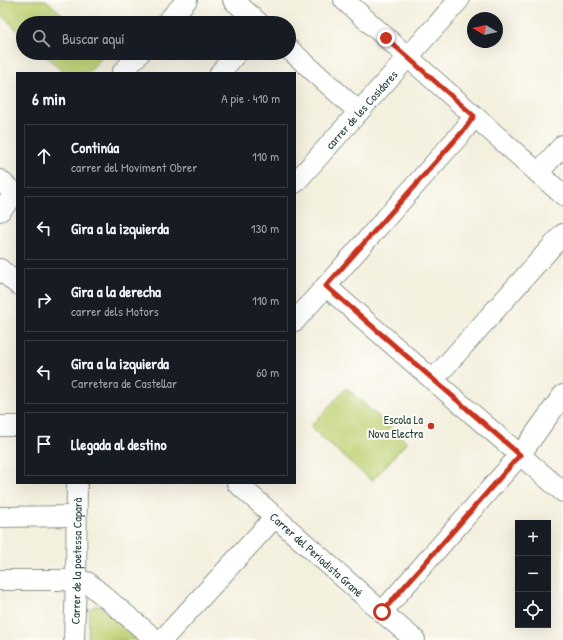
<!DOCTYPE html>
<html lang="es">
<head>
<meta charset="utf-8">
<style>
	body { margin:0; font-family:"Patrick Hand",sans-serif; background:#242831; color:#f1f3f6 }
	.controls { position:absolute; right:12px; bottom:12px; display:grid; overflow:hidden; border-radius:0px; box-shadow:0 4px 16px #0002 }
	.controls button { width:36px; height:36px; display:grid; place-items:center; padding:0; border:0; border-bottom:1px solid #363941; background:#171b24; color:#f1f3f6; font:20px sans-serif }
	.compass { position:absolute; left:467px; top:12px; width:36px; height:36px; border-radius:50%; background:#171b24; box-shadow:0 4px 16px #0002; rotate:279deg }
	.stop { position:absolute; width:12px; height:12px; margin:-9px; border:3px solid #c8321e; border-radius:50%; background:#fff }
	.stop.end { background:#c8321e; border-color:#fff; box-shadow:0 1px 4px #0008 }
	.list { margin:0; padding:0; list-style:none }
	h2 { display:flex; justify-content:space-between; align-items:center; height:52px; margin:0; padding:0 16px; font-size:17px }
	h2 small { font-size:13px; font-weight:400; color:#9ea1a6 }
	.list li { display:grid; grid-template-columns:26px 1fr auto; gap:12px; align-items:center; box-sizing:border-box; height:64px; margin:0 8px 8px; padding:0 8px; border:1px solid #363941; border-radius:0px }
	.list b { display:block; font-size:15px; white-space:nowrap }
	.list p { margin:0; font-size:13px; white-space:nowrap; color:#9ea1a6 }
	.list em { font-size:13px; font-style:normal; color:#9ea1a6 }
	.icon { flex:none; width:22px; height:22px; fill:none; stroke:currentColor; stroke-width:2; stroke-linecap:round; stroke-linejoin:round }
	.map { position:relative; flex:none; width:563px; height:640px; overflow:hidden }
	.search { position:absolute; background:#171b24; box-shadow:0 4px 16px #0002; left:16px; top:16px; width:280px; height:44px; display:flex; align-items:center; gap:10px; box-sizing:border-box; padding:0 14px; border-radius:22px; color:#9ea1a6; font-size:15px }
	.panel { position:absolute; background:#171b24; box-shadow:0 4px 16px #0002; left:16px; top:72px; width:280px; height:412px; border-radius:0px }
	.map>svg:first-child { display:block }
	.green { fill:#bfd275; stroke:#6f8854 }
	.lines { fill:none; stroke-linecap:round; stroke-linejoin:round }
	.minor-casing { stroke:#8a9689; stroke-width:22 }
	.minor { stroke:#fff; stroke-width:20 }
	.route { stroke:#c8321e; stroke-width:5 }
	.poi-dot { fill:#c8321e; stroke:#fdfcf7; stroke-width:1.5 }
	.labels { text-anchor:middle; dominant-baseline:central; stroke-width:4; stroke-linejoin:round; paint-order:stroke }
	.street-label { font-size:12px; fill:#1f3d34; stroke:#fdfcf7 }
	.poi-label { font-size:12px; fill:#1f3d34; stroke:#fdfcf7; text-anchor:end }
</style>
</head>
<body>
<div class="map">
<svg width="563" height="640" viewBox="0 0 563 640">
	<rect width="100%" height="100%" fill="#fdfcf7"/>
	<filter id="ink" filterUnits="userSpaceOnUse"><feTurbulence type="fractalNoise" baseFrequency=".025" numOctaves="2"/><feDisplacementMap in="SourceGraphic" scale="8" xChannelSelector="R" yChannelSelector="G"/><feConvolveMatrix kernelMatrix="1 2 1 2 8 2 1 2 1" color-interpolation-filters="sRGB"/></filter>
	<filter id="wash" filterUnits="userSpaceOnUse"><feTurbulence type="fractalNoise" baseFrequency=".012" numOctaves="4" result="noise"/><feDisplacementMap in="SourceGraphic" scale="16" xChannelSelector="R" yChannelSelector="G"/><feGaussianBlur stdDeviation="0.9" result="paint"/><feColorMatrix in="noise" values="0 0 0 0 0 0 0 0 0 0 0 0 0 0 0 0 0 1.4 0 .05"/><feComposite in="paint" operator="in"/></filter>
	<g filter="url(#wash)">
		<rect width="100%" height="100%" fill="#f4f0de"/>
		<!-- green -->
		<path class="green" d="M0,0H46L72,23H23V35L0,14Z
			M42,53H106L88,73H64Z
			M346,388L407,442L372,481L310,427Z
			M94,606H99L101,607L137,640H88L89,612L90,609Z"/>
	</g>
	<g filter="url(#ink)">
		<g class="lines">
			<!-- minor casing -->
			<g class="minor-casing">
				<g id="minor">
					<path d="M233,0L259,23"/>
					<path d="M344,0L563,195"/>
					<path d="M166,23L187,0"/>
					<path d="M289,49L359,112"/>
					<path d="M122,73L140,53"/>
					<path d="M220,73L237,53"/>
					<path d="M538,173L563,145"/>
					<path d="M0,180L17,196"/>
					<path id="s1" d="M295,183L459,0"/>
					<path d="M0,211L17,192"/>
					<path d="M0,269L17,284"/>
					<path d="M326,286L433,380L563,492"/>
					<path d="M295,321L464,130L474,116"/>
					<path d="M433,380L563,234"/>
					<path d="M0,426H17"/>
					<path id="s2" d="M237,483L382,612L415,640"/>
					<path d="M0,517L76,516"/>
					<path d="M0,580H76L87,582L156,640"/>
					<path d="M382,612L520,455L563,395"/>
					<path id="s3" d="M74,640L76,580L77,483"/>
					<path d="M162,640L275,517"/>
				</g>
			</g>
			<!-- minor -->
			<use href="#minor" class="minor"/>
		</g>
	</g>
	<g class="lines" filter="url(#ink)">
		<!-- route -->
		<path class="route" d="M382,612L520,455L326,286L464,130L474,116L386,38"/>
	</g>
	<!-- markers -->
	<circle class="poi-dot" cx="431" cy="426" r="4"/>
	<g class="labels">
		<!-- street labels -->
		<g class="street-label">
			<text stroke="none"><textPath href="#s1" startOffset="99">carrer de les Cosidores</textPath></text>
			<text stroke="none"><textPath href="#s2" startOffset="107">Carrer del Periodista Grané</textPath></text>
			<text stroke="none"><textPath href="#s3" startOffset="79">Carrer de la poetessa Caparà</textPath></text>
		</g>
		<!-- poi labels -->
		<g class="poi-label">
			<text x="423" y="419">Escola La<tspan x="423" dy="14">Nova Electra</tspan></text>
		</g>
	</g>
</svg>
<div class="controls">
<button>+</button>
<button>−</button>
<button><svg class="icon" aria-label="locate" viewBox="0 0 24 24"><circle cx="12" cy="12" r="6"/><path d="M12 2v4M12 18v4M2 12h4M18 12h4"/></svg></button>
</div>
<svg class="compass" viewBox="-18 -18 36 36"><path d="M0-13l5 13h-10z" fill="#e53935"/><path d="M0 13l5-13h-10z" fill="#9ea1a6"/></svg>
<div class="stop" style="left:382px;top:612px"></div>
<div class="stop end" style="left:386px;top:38px"></div>
<div class="search"><svg class="icon" aria-label="search" viewBox="0 0 24 24"><circle cx="10" cy="10" r="6"/><path d="M15 15l6 6"/></svg>Buscar aquí</div>
<section class="panel">
<h2>6 min<small>A pie · 410 m</small></h2>
<ul class="list">
<li><svg class="icon" aria-label="ahead" viewBox="0 0 24 24"><path d="M12 20V5M6 11l6-6 6 6"/></svg><div><b>Continúa</b><p>carrer del Moviment Obrer</p></div><em>110 m</em></li>
<li><svg class="icon" aria-label="left" viewBox="0 0 24 24"><path d="M17 20v-9H6M10 6l-5 5 5 5"/></svg><div><b>Gira a la izquierda</b></div><em>130 m</em></li>
<li><svg class="icon" aria-label="right" viewBox="0 0 24 24"><path d="M7 20v-9h11M14 6l5 5-5 5"/></svg><div><b>Gira a la derecha</b><p>carrer dels Motors</p></div><em>110 m</em></li>
<li><svg class="icon" aria-label="left" viewBox="0 0 24 24"><path d="M17 20v-9H6M10 6l-5 5 5 5"/></svg><div><b>Gira a la izquierda</b><p>Carretera de Castellar</p></div><em>60 m</em></li>
<li><svg class="icon" aria-label="arrive" viewBox="0 0 24 24"><path d="M6 21V4h12l-3 4 3 4H6"/></svg><div><b>Llegada al destino</b></div></li>
</ul>
</section>
</div>
</body>
</html>
